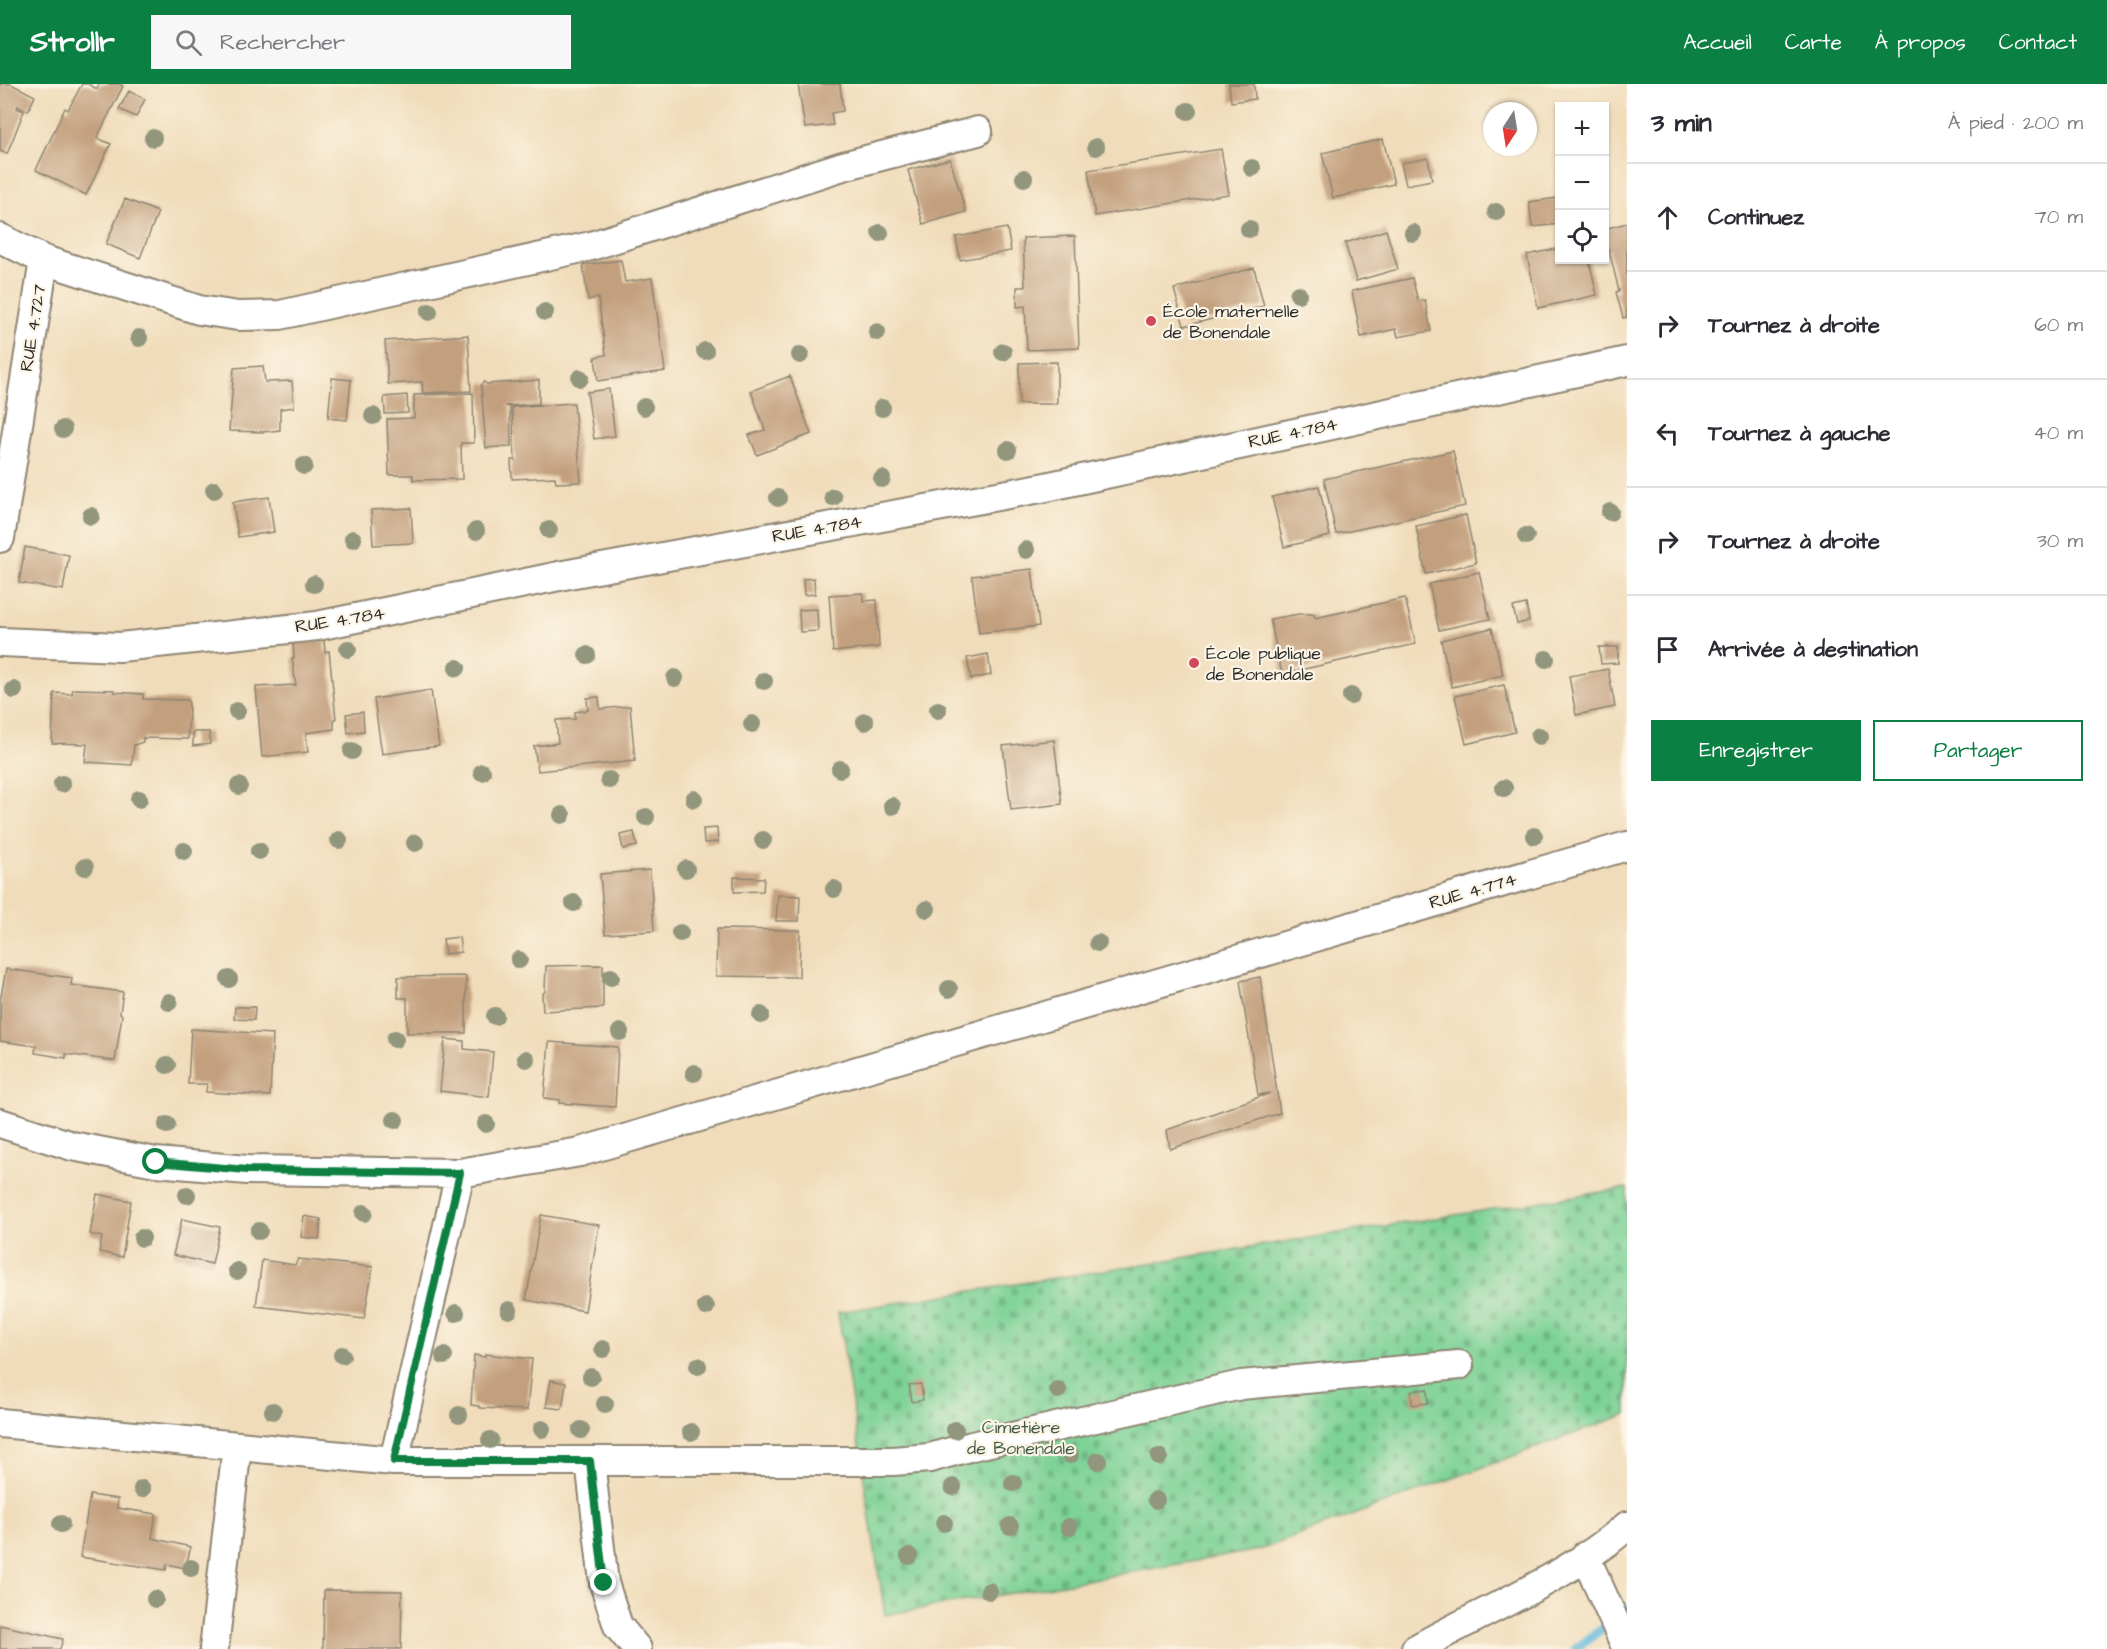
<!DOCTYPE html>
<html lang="fr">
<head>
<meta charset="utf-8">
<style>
	body { margin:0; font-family:"Architects Daughter",sans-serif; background:#f7f7f7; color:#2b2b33 }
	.controls { position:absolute; right:18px; top:18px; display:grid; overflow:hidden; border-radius:0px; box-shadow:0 2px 4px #0004 }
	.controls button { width:54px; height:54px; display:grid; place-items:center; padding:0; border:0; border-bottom:2px solid #e1e1e2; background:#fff; color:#2b2b33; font:30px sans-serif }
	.compass { position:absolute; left:1483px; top:18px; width:54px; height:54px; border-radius:50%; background:#fff; box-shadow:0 2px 4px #0004; rotate:192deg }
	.stop { position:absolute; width:18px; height:18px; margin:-14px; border:4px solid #0b8043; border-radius:50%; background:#fff }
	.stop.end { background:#0b8043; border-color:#fff; box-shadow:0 2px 6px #0008 }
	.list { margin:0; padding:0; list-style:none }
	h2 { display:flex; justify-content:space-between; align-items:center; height:78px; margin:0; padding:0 24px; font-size:26px }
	h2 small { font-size:20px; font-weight:400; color:#7c7c81 }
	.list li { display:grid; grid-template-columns:39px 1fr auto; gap:18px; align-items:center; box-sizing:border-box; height:108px; padding:0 24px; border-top:2px solid #e1e1e2 }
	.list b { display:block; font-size:22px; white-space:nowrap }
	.list em { font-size:20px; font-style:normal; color:#7c7c81 }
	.actions { display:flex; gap:12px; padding:18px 24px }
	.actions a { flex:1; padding:14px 0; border:2px solid #0b8043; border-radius:0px; text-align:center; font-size:21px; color:#0b8043 }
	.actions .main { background:#0b8043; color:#fff }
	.icon { flex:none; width:33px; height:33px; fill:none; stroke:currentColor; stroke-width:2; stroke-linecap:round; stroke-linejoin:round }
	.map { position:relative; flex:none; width:1627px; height:1565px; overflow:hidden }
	header { display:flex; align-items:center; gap:36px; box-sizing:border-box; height:84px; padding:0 30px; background:#0b8043; color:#fff }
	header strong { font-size:28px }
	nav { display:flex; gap:33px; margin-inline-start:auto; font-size:21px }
	.search { width:420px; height:54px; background:#f7f7f7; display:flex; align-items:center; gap:15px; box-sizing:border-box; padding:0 21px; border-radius:0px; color:#7c7c81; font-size:22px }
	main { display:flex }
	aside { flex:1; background:#fff }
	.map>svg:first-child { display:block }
	.cemetery { fill:url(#cemetery-stones); stroke:#547e60; stroke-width:1.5 }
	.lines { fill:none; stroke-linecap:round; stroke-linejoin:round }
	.stream { stroke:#5cb7da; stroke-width:9 }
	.building { fill:#c29f7d }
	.minor-casing { stroke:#8e8472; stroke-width:32 }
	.minor { stroke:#fff; stroke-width:28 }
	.tree { fill:#91967d }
	.route { stroke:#0b8043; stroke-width:8 }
	.poi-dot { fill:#d1495b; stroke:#fcf5e5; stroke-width:2 }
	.labels { text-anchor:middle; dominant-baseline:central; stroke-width:4.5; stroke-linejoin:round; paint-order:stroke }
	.poi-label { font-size:18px; fill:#2b2b2b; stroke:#fcf5e5; text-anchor:start }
	.street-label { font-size:18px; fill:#2b2b2b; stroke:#fcf5e5 }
	.park-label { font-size:18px; fill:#445d4b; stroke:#fcf5e5 }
</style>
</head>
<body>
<header>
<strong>Strollr</strong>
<div class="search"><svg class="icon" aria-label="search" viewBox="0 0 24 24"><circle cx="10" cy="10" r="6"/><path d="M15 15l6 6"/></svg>Rechercher</div>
<nav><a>Accueil</a><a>Carte</a><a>À propos</a><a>Contact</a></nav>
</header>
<main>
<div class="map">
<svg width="1627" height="1565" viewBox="0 0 1627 1565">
	<defs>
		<pattern id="cemetery-stones" width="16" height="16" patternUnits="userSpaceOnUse" patternTransform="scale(1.5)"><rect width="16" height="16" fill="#7dd296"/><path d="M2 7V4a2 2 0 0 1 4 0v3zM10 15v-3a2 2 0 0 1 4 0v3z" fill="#6cb481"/></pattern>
	</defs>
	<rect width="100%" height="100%" fill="#fcf5e5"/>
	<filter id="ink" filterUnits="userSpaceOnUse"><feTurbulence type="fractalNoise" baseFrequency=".0167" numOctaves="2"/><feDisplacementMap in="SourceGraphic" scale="12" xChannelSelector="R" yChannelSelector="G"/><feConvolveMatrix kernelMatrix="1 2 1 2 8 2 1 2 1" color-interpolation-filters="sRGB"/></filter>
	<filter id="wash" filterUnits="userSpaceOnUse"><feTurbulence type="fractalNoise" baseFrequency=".008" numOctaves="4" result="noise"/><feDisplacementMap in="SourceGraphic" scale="24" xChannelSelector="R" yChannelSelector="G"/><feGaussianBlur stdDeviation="1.35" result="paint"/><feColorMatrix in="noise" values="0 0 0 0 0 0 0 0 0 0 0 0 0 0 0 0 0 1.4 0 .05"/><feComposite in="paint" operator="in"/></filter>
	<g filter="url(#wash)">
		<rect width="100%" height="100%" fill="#f0dcba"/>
		<!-- cemetery -->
		<path class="cemetery" d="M1627,1104V1330L1259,1466L885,1531L838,1228Z"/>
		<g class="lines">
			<!-- stream -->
			<path class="stream" d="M1575,1565L1627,1526"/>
		</g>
		<g id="blocks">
			<!-- building -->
			<path class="building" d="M0,0H11L35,12L28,27L18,22L17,24L24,27L7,70L0,67Z
				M82,0H88L97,5L99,0H119L123,2L97,54L111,60L86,111L36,86L65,24L68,26Z
				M798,0H840L843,27L831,29L833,41L805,44Z
				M1229,0H1254L1255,15L1231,18Z
				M129,7L145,15L136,33L119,25Z
				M1383,55L1394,100L1333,114L1322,69Z
				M1221,65L1229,110L1095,132L1088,86Z
				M1428,74L1432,96L1406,101L1401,79Z
				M950,75L966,128L923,140L908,86Z
				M1557,114L1560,140L1532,143L1529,118Z
				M125,115L158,128L140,174L106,160Z
				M1627,139V233L1623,234L1616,208L1619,207L1609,166H1604V145Z
				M1007,144L1011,167L960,176L956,153Z
				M1386,146L1398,185L1356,197L1345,159Z
				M1075,152L1079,264L1027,266L1025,222L1017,223V203H1025L1023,154Z
				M1560,164V176H1589L1597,211L1538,224L1527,171Z
				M621,176L625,198L652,194L665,287L598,297L595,273L606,271L598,214L588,216L583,181Z
				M1254,184L1264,222L1184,242L1174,205Z
				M1412,194L1418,217L1425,216L1431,247L1398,253L1396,245L1361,253L1352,207Z
				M468,251L471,307L423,309L422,298L388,300L385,257Z
				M1057,278V320H1019V279Z
				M263,282L265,298L292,297L294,323L280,325V346L263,348L229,347L234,284Z
				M790,292L811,350L757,371L749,351L765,346L751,307Z
				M332,294L351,296L347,336L328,334Z
				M539,296V320L505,322L510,323L511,362L486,364L481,301L484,298L487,300Z
				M609,305L615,352L594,355L587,308Z
				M473,309L474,359H461L462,395L413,396V391H389L387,335L414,334V311Z
				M407,311L408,329L385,330L384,313Z
				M574,319L581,398L556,399L555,393L512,395L511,376H515L512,323Z
				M1453,367L1465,422L1336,450L1324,395Z
				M1319,402L1330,452L1284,463L1272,413Z
				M269,413L274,448L238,453L233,418Z
				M411,424L413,459L373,461L371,426Z
				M1466,431L1476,479L1426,490L1416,442Z
				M25,463L69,471L63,506L19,499Z
				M1032,485L1039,542L979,549L972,492Z
				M1479,488L1490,535L1439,546L1429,500Z
				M814,494L815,510L804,511L803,495Z
				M863,509V517L877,516L879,563L833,568L829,511Z
				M1405,514L1416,560L1282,590L1270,535L1299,530H1314L1315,534Z
				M1526,520L1529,537L1517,540L1513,523Z
				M817,525L818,547L800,548L799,526Z
				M1492,544L1503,591L1452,603L1441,556Z
				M324,556L325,568L329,567L336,635H334V645L306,649L308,668L262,673L256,603L296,601L292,574H294L293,558Z
				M1599,563H1618V579L1601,580Z
				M988,570L991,591L971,595L967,574Z
				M1608,585L1615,623L1576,631L1569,592Z
				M1504,601L1515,648L1466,660L1455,612Z
				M73,605L114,606V608L143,610V615L188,616L189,620L188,655L143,654V658L134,661L132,681L85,678L87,660L52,659L54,609L72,610Z
				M431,606L439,662L382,670L374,615Z
				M599,613L600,625L630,622L635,677L538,687L534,662L558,659L556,636L575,635V628L588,626L587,614Z
				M363,628L364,647L348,649L346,630Z
				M193,648H209L210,660L193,662Z
				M1054,656L1062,720L1011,726L1003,662Z
				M717,744L718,758L704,759L703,745Z
				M634,748L637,762L623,765L620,751Z
				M650,786L654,847L605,850L600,790Z
				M734,793L764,794L763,807L734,808Z
				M778,811L800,812L799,837H776Z
				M717,845L800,846L799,893L716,892Z
				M459,853L461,868L445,870L443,855Z
				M603,881V924L543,927L542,911L545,907L546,882Z
				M6,885L72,894L71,901L123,908L120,929L122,931L115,977L66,970V974L35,969L36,962L0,957V917Z
				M466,892V949H407V914H398V893Z
				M1260,893L1280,1029L1170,1065L1167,1046L1270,1009L1258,1011L1240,897Z
				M235,923H255L254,936L234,935Z
				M191,945L273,950L270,1012L206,1008L207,1000H188Z
				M445,955L464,957V965L493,968L489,1013L440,1007Z
				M549,958L618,963L615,1023L559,1019L560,1016L544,1014Z
				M97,1110L131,1117L122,1173L99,1168L102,1153L90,1150Z
				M541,1131L599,1141L585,1227L526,1216Z
				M304,1132L321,1135L319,1155L301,1153Z
				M182,1135L220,1143L212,1180L173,1171Z
				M298,1175L373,1183L364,1235L256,1222L262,1176L295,1181Z
				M485,1270L532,1275L527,1326L480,1324L479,1322L471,1321L474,1271L485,1273Z
				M551,1296L566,1299L562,1325L546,1323Z
				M921,1300L923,1316L912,1318L909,1301Z
				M1427,1305L1428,1319L1412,1321L1411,1307Z
				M90,1411L118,1415L117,1424L156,1430L152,1454L191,1463L185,1484L167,1480L166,1486L80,1473Z
				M324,1506L402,1507L401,1565H323Z
				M0,1541L63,1555L60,1565H0Z"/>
		</g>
	</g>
	<g filter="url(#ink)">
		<use href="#blocks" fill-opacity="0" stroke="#8e8472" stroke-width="1.5"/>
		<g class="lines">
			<!-- minor casing -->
			<g class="minor-casing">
				<path id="minor" d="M0,154L44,176L199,226L238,232L280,231L591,162L843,82L978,47
					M0,454L44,176
					M0,558L120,563L317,542L569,490L1041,404L1627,277
					M0,1039L72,1062L156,1078L247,1086L460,1089L580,1068L1627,762
					M0,1339L394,1377H893L930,1374L972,1362L1241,1301L1459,1281
					M394,1377L460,1089
					M590,1377L604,1499L618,1542L637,1565
					M1585,1472L1627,1565
					M214,1565L237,1362
					M1416,1565C1486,1525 1566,1495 1627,1442"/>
			</g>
			<!-- minor -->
			<use href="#minor" class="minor"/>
		</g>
		<!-- trees -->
		<g class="tree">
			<circle cx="1188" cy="27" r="9"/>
			<circle cx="153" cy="54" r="9"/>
			<circle cx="1096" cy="63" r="9"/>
			<circle cx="1252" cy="84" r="9"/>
			<circle cx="1024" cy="94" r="9"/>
			<circle cx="1496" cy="128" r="9"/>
			<circle cx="1249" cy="145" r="9"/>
			<circle cx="880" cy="149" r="9"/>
			<circle cx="1413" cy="149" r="9"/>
			<circle cx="1298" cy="210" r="9"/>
			<circle cx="429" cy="228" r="9"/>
			<circle cx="545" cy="228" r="9"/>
			<circle cx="877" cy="248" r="9"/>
			<circle cx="139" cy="254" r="9"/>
			<circle cx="705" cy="267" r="9"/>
			<circle cx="1003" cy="268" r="9"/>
			<circle cx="800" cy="271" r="9"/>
			<circle cx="580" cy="294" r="9"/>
			<circle cx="644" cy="323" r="9"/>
			<circle cx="882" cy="324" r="9"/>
			<circle cx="373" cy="332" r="9"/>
			<circle cx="63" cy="345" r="9"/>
			<circle cx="1008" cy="366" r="9"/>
			<circle cx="304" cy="382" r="9"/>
			<circle cx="882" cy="395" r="9"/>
			<circle cx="214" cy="406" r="9"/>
			<circle cx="833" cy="413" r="9"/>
			<circle cx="778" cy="414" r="9"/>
			<circle cx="1610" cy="428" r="9"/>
			<circle cx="91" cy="432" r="9"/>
			<circle cx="549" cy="446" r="9"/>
			<circle cx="476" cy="447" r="9"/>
			<circle cx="1526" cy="452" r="9"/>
			<circle cx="353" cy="455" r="9"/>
			<circle cx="1026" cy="466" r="9"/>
			<circle cx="314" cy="500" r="9"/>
			<circle cx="348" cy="565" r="9"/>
			<circle cx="587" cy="571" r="9"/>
			<circle cx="1546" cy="575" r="9"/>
			<circle cx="457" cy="584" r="9"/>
			<circle cx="675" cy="594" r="9"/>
			<circle cx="764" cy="597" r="9"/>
			<circle cx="14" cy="606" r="9"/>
			<circle cx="1351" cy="612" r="9"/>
			<circle cx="938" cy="626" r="9"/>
			<circle cx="237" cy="627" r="9"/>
			<circle cx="865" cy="638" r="9"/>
			<circle cx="752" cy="640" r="9"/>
			<circle cx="1539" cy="652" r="9"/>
			<circle cx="352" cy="667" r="9"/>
			<circle cx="840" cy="685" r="9"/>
			<circle cx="482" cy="688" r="9"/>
			<circle cx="609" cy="696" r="9"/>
			<circle cx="62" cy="700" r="9"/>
			<circle cx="239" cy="702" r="9"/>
			<circle cx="1504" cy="704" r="9"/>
			<circle cx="139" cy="715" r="9"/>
			<circle cx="694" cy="715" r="9"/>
			<circle cx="892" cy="722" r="9"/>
			<circle cx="562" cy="731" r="9"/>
			<circle cx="646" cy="733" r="9"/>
			<circle cx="1534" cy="752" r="9"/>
			<circle cx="339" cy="756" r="9"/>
			<circle cx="763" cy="756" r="9"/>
			<circle cx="415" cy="759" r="9"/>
			<circle cx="184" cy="767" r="9"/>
			<circle cx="259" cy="767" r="9"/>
			<circle cx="85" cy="783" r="9"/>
			<circle cx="686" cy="785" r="9"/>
			<circle cx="834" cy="805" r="9"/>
			<circle cx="574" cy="819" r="9"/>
			<circle cx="927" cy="825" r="9"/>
			<circle cx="680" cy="849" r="9"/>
			<circle cx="1098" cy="859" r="9"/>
			<circle cx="519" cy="876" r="9"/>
			<circle cx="611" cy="893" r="9"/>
			<circle cx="229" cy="895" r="9"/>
			<circle cx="949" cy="905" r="9"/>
			<circle cx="169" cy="918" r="9"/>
			<circle cx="761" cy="931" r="9"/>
			<circle cx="495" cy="932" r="9"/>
			<circle cx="620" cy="948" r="9"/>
			<circle cx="395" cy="955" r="9"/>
			<circle cx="526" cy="975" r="9"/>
			<circle cx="167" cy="981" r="9"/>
			<circle cx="694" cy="989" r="9"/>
			<circle cx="395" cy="1036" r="9"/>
			<circle cx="486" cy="1040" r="9"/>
			<circle cx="167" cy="1041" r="9"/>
			<circle cx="187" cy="1111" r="9"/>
			<circle cx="364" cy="1129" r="9"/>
			<circle cx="259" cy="1147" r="9"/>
			<circle cx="142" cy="1154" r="9"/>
			<circle cx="237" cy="1187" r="9"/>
			<circle cx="706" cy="1223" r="9"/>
			<circle cx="509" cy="1226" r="9"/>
			<circle cx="456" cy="1229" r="9"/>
			<circle cx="603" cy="1265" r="9"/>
			<circle cx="342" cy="1271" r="9"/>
			<circle cx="444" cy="1272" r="9"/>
			<circle cx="698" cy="1282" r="9"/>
			<circle cx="591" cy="1293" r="9"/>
			<circle cx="1058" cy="1306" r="9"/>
			<circle cx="605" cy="1320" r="9"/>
			<circle cx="273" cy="1327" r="9"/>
			<circle cx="459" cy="1331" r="9"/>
			<circle cx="542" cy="1345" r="9"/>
			<circle cx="581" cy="1346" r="9"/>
			<circle cx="955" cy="1346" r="9"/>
			<circle cx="691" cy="1348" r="9"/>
			<circle cx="490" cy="1356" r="9"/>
			<circle cx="1070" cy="1371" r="9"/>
			<circle cx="1159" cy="1373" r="9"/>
			<circle cx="1098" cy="1377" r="9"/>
			<circle cx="1013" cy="1399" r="9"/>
			<circle cx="953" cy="1403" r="9"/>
			<circle cx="142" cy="1405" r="9"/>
			<circle cx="1156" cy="1416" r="9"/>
			<circle cx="944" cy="1439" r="9"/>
			<circle cx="61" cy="1440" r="9"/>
			<circle cx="1010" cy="1442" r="9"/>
			<circle cx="1069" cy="1443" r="9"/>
			<circle cx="909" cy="1472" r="9"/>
			<circle cx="191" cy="1484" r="9"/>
			<circle cx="989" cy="1507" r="9"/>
			<circle cx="155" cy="1515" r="9"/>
		</g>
	</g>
	<g class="lines" filter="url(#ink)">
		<!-- route -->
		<path class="route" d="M156,1078L247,1086L460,1089L394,1377H590L604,1499"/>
	</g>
	<!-- markers -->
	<g class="poi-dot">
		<circle cx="1151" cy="237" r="6"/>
		<circle cx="1194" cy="579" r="6"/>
	</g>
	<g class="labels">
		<!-- poi labels -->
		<g class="poi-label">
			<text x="1163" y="227">École maternelle<tspan x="1163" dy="21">de Bonendale</tspan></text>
			<text x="1206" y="569">École publique<tspan x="1206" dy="21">de Bonendale</tspan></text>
		</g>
		<!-- street labels -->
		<g class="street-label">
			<text transform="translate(33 244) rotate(-81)">RUE 4.727</text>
			<text transform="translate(1293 349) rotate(-12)">RUE 4.784</text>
			<text transform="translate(817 445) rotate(-10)">RUE 4.784</text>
			<text transform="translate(340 536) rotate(-9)">RUE 4.784</text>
			<text transform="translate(1473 807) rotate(-16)">RUE 4.774</text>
		</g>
		<!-- park labels -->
		<g class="park-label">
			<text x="1021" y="1343">Cimetière<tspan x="1021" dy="21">de Bonendale</tspan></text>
		</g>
	</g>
</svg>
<div class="controls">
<button>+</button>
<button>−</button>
<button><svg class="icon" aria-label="locate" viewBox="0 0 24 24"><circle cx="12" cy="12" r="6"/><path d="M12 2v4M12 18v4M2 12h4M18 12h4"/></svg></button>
</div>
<svg class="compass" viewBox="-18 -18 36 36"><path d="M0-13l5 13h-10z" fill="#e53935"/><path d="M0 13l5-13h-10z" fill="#7c7c81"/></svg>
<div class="stop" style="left:156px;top:1078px"></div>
<div class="stop end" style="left:604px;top:1499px"></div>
</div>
<aside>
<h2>3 min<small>À pied · 200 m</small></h2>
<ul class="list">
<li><svg class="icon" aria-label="ahead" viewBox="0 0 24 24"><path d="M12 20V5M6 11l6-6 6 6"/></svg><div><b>Continuez</b></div><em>70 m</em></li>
<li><svg class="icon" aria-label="right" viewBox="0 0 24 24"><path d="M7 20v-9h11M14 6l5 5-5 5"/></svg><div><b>Tournez à droite</b></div><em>60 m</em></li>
<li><svg class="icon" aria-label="left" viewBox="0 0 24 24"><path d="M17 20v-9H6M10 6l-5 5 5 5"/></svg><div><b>Tournez à gauche</b></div><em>40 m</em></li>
<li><svg class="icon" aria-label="right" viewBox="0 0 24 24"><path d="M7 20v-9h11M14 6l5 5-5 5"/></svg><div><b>Tournez à droite</b></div><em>30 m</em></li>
<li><svg class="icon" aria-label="arrive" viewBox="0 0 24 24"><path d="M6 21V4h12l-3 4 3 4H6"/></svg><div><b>Arrivée à destination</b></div></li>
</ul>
<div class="actions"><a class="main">Enregistrer</a><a>Partager</a></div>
</aside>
</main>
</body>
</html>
